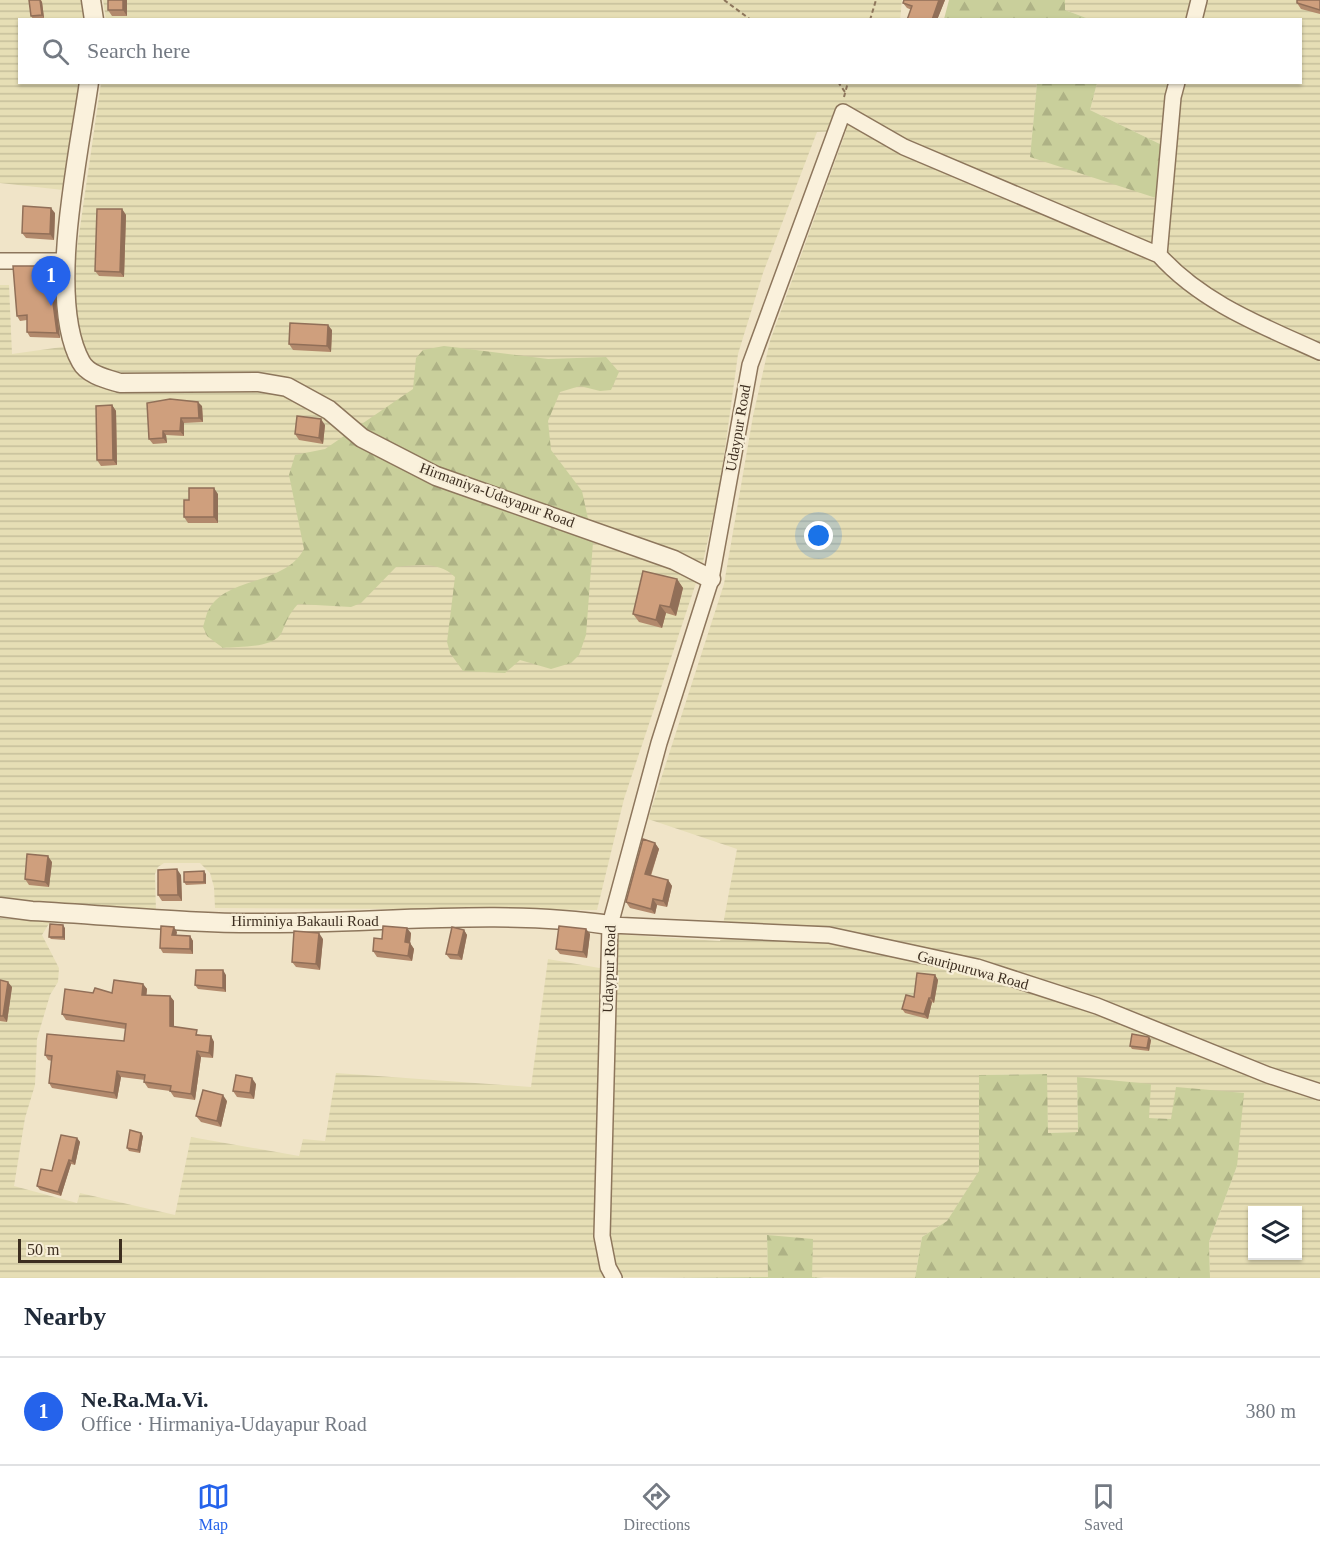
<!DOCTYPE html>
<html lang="en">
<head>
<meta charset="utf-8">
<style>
	body { margin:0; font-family:"Times New Roman",serif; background:#f2f2f3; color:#1f2937 }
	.controls { position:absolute; right:18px; bottom:18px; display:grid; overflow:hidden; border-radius:0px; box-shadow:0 2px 4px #0004 }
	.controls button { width:54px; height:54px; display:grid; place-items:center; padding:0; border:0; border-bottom:2px solid #e0e1e3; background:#fff; color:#1f2937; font:30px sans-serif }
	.scale { position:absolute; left:18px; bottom:15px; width:104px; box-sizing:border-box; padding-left:6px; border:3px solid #3d2e20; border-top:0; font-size:16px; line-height:21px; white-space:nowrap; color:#3d2e20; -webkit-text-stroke:4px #f7eed8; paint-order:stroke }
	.you { position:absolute; left:819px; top:536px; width:21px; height:21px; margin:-15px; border:4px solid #fff; border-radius:50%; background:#1a73e8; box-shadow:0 0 0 9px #1a73e833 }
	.badge { display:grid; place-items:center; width:39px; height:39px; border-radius:50%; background:#2563eb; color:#fff; font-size:20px; font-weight:700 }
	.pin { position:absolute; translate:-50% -50px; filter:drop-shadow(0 2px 3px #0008) }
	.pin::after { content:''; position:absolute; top:32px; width:21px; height:18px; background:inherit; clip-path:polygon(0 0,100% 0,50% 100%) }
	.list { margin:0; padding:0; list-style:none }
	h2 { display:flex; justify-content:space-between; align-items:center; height:78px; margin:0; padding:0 24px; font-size:26px }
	h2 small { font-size:20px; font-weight:400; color:#747a83 }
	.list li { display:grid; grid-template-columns:39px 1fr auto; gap:18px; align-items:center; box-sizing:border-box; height:108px; padding:0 24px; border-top:2px solid #e0e1e3 }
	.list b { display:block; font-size:22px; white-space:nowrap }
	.list p { margin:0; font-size:20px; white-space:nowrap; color:#747a83 }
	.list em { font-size:20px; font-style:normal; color:#747a83 }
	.icon { flex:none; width:33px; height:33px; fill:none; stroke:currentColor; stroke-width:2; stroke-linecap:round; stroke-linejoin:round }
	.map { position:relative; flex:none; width:1320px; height:1278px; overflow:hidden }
	.search { position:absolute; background:#fff; box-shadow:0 2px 4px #0004; left:18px; right:18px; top:18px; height:66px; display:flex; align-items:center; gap:15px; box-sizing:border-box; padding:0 21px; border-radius:0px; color:#747a83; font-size:22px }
	.sheet { height:186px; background:#fff }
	nav { display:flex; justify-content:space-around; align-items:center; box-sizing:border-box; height:84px; border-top:2px solid #e0e1e3; background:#fff; font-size:16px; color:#747a83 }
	nav a { display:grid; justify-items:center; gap:3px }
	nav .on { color:#2563eb }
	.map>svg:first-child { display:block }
	.farmland { fill:url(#farmland-rules); fill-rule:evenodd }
	.forest { fill:url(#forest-firs) }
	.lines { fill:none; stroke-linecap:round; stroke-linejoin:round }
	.minor-casing { stroke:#8d765c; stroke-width:18 }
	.tertiary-casing { stroke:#8d765c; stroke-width:21 }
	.path { stroke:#8d765c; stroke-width:2; stroke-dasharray:4.5 3; stroke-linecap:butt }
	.minor { stroke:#faf1dc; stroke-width:15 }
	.tertiary { stroke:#faf1dc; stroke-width:18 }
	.wall { fill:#b2896c }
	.shaded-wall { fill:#916f58 }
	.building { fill:#cf9f7d; stroke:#916f58; stroke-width:1.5 }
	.labels { text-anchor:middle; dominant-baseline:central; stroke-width:4.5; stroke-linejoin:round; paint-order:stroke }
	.street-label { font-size:15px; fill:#3d2e20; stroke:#f7eed8 }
</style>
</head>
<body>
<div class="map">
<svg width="1320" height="1278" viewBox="0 0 1320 1278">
	<defs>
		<pattern id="farmland-rules" width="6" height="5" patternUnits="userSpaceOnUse" patternTransform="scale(1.5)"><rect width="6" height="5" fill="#e6deb5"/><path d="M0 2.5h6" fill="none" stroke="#c6bf9b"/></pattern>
		<pattern id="forest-firs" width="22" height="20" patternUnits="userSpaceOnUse" patternTransform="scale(1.5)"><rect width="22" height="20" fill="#c9cf9b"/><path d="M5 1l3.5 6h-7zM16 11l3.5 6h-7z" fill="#aeb285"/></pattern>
	</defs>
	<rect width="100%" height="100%" fill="#f0e4c8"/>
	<!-- farmland -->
	<path class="farmland" d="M0,0H81L84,19L20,20V82L79,83L63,190L0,183Z
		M103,0H902L900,20H106Z
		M1065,0H1320V1278H1210L1209,1242L1237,1166L1171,1119L1149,1118L1077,1077L1078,1132L1048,1133L1046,1074L979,1075L980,1171L947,1221L922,1237L915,1278L812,1277L767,1235L768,1277L0,1278V918L50,922L42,935L59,968L58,982L50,995L37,1039L35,1085L25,1118L14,1186L77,1203L80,1193L175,1215L191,1137L299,1156L303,1139L325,1141L336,1073L531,1087L548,959L611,970L613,934L720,941L737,849L648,819L724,584L753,416L770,341L846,131L817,132L763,273L738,354L720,486L703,562L624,799L597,910L215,908L214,887L210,873L200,863H164L158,867L155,874L156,911L0,902V285H9L12,354L69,346L75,318V262L101,83H1037L1030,157L1162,145L1090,110L1097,83L1300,82V20L1089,19L1065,10ZM1252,1210H1298V1256H1252Z"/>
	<!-- forest -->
	<path class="forest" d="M949,0H1065V10L1089,19H944Z
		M1037,83H1097L1090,110L1162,145L1156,198L1030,157Z
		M444,346L548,359L606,357L619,372L611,390L600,391L580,386L560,392L548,421L551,450L582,491L593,542L586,635L579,655L571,663L551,669L520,660L505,673L463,671L450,653L447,642L455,577C439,561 417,565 396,567L361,603L351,607L298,604C289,614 287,620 282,632C274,649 239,646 223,648L207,636L203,627C205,621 206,614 209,609C228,576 284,586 304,549L289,475L295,455L325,449L413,389L416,358L423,350Z
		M1047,1074L1048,1133L1078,1132L1077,1077L1151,1084L1149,1118L1171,1119L1176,1087L1244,1093L1237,1166L1209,1242L1210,1278H915L922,1237L947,1221L979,1171V1075Z
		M767,1235L813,1239L812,1277L824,1278H647L768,1277Z"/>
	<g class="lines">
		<!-- minor casing -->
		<g class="minor-casing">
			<path id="minor" d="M1194,20L1199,0
				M1159,255L1173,97L1177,82
				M0,261H64
				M610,925L829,935L977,967L1097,1006L1268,1075L1320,1092
				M614,1278L608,1267L602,1236L610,925L659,743L711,579L750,365L843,112L904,147L1159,255C1202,303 1263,326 1320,352"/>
		</g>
		<!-- tertiary casing -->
		<g class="tertiary-casing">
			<path id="tertiary" d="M91,0L94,20
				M89,82C79,154 46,299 81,362C88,375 107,379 120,383L258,382L287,387L329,410L362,438L436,476L674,560L711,579
				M0,907L32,911C110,915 191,924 269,923C379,923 501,909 610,925"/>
		</g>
		<!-- path -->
		<path class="path" d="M724,0L751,20
			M870,20L876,0
			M838,82L845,92
			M844,97L848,82"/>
		<!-- minor -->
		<use href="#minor" class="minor"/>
		<!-- tertiary -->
		<use href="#tertiary" class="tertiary"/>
	</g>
	<!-- wall -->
	<path class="wall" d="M29,0H41L42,2L44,18L33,19L31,16Z
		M127,0V16H112L108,10Z
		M904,0H945L937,20L907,8L903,3Z
		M1320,0V14L1301,9L1297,3Z
		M122,209L126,215L124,277L99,276L95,271Z
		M55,213L54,240L26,238L22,233Z
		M44,266L47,271V288H51L55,293L60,338L30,337L27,332V320L20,321L17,316Z
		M332,330L331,352L293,350L289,344Z
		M147,403L202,406L203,422L184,423V436L166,435L167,443L153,444L149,439Z
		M112,405L116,411L117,465L101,466L97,460Z
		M325,425L323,444L299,440L295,434Z
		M218,494V523H188L184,517L189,500Z
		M677,579L683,588L676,616L666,613L662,628L639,622L633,614Z
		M655,843L659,849L651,876L668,880L672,886L667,907L657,905L655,914L630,908L626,902Z
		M52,862L49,887L29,885L25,879Z
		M206,874V884L186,885L184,882Z
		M181,875L182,901H162L158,895Z
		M65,928V940L51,939L49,937Z
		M586,929L590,934L587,958L560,954L556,949Z
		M464,930L467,935L462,960L450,959L446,954Z
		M177,932L176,936H190L193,941V954L163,953L160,948Z
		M411,933L410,943L414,949L412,961L377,957L373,951L382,939Z
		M323,939L320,970L296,967L292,962Z
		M226,975V992L198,989L195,985Z
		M935,975L938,980L934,1003L932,1002L928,1019L905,1013L902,1009Z
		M0,980L12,987L7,1022L0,1021Z
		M143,984L147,989L146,995L170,996L174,1001V1027L201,1035L211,1036L214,1042L213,1058L201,1057L195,1100L174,1097L170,1091L148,1088L144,1082L145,1080L121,1077L117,1099L52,1088L49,1083L52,1061L48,1060L45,1055L124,1041L126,1029L66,1020L62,1014L112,993Z
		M1151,1040L1149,1051L1132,1049L1130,1046Z
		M256,1084L254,1099L237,1097L233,1091Z
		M227,1101L221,1127L201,1122L196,1116Z
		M143,1136L140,1153L129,1151L127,1148Z
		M77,1138L80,1142L75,1165L71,1164L61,1196L40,1190L37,1186L52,1171Z"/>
	<!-- shaded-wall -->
	<path class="shaded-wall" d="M40,0L42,2L44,18L42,15Z
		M123,0H127V16L123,10Z
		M939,0H945L937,20H932Z
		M51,208L55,213L54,240L50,234Z
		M122,209L126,215L124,277L120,272Z
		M44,266L47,271V293L44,289Z
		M51,288L55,293L60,338L57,333Z
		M328,325L332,330L331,352L327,346Z
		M198,402L202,406L203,422L199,418Z
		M112,405L116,411L117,465L113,460Z
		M181,418L184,423V436L180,431Z
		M321,419L325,425L323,444L319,438Z
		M163,431L166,435L167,443L163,438Z
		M214,488L218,494V523L214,517Z
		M677,579L683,588L676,616L670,607Z
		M660,605L666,613L662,628L656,620Z
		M655,843L659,849L649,880L645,874Z
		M48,856L52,862L49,887L45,882Z
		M177,869L181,875L182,901L178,895Z
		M204,871L206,874V884L204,882Z
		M668,880L672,886L667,907L663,901Z
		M653,899L657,905L655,914L651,909Z
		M63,925L65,928V940L63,937Z
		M174,927L177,932L175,940L172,935Z
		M407,928L411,933L410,943L414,949L412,961L408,956L405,942Z
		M586,929L590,934L587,958L583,952Z
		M464,930L467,935L462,960L458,955Z
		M319,933L323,939L320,970L316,964Z
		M190,936L193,941V954L190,949Z
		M223,970L226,975V992L223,988Z
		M935,975L938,980L934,1003L931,998Z
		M8,982L12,987L7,1022L3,1016Z
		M143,984L147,989L146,1001L142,995Z
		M170,996L174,1001V1032L170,1026Z
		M929,998L932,1002L928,1019L924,1014Z
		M211,1036L214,1042L213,1058L209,1053Z
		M1149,1037L1151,1040L1149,1051L1147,1048Z
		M197,1051L201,1057L195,1100L191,1094Z
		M117,1071L121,1077L117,1099L114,1093Z
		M252,1078L256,1084L254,1099L250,1093Z
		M223,1095L227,1101L221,1127L217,1121Z
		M141,1133L143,1136L140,1153L138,1150Z
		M77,1138L80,1142L75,1165L72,1161Z
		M69,1160L71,1164L61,1196L58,1192Z"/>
	<!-- building -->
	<path class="building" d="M29,0H40L42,15L31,16Z
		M108,0H123V10H108Z
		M904,0H939L932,20H907L912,6L903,3Z
		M1297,0H1320V10L1297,3Z
		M23,206L51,208L50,234L22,233Z
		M97,209H122L120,272L95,271Z
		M13,266H44V289L51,288L57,333L27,332V315L17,316Z
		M290,323L328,325L327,346L289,344Z
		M170,399L198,402L199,418H181L180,431H163V438L149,439L147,403Z
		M112,405L113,460H97L96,406Z
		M297,416L321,419L319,438L295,434Z
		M189,488H214V517H184V500H189Z
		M643,571L677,579L670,607L660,605L656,620L633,614Z
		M643,839L655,843L645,874L668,880L663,901L653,899L651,909L626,902Z
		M27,854L48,856L45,882L25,879Z
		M177,869L178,895H158V870Z
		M204,871V882H184V872Z
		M50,924L63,925V937H49Z
		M161,926L174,927L172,935L190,936V949L160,948Z
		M383,926L407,928L405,942L410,943L408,956L373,951L374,938L382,939Z
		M559,926L586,929L583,952L556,949Z
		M452,927L464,930L458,955L446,954Z
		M294,931L319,933L316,964L292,962Z
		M196,970H223V988L195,985Z
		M917,973L935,975L931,998H929L924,1014L902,1009L906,995L914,997Z
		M0,980L8,982L3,1016H0Z
		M114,980L143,984L142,995L170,996V1026L197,1030L196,1035L211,1036L209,1053L197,1051L191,1094L170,1091L171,1086L144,1082L145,1075L117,1071L114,1093L49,1083L52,1056L45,1055L47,1034L124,1041L126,1024L62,1014L65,989L93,993L95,988L112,993Z
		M1132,1034L1149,1037L1147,1048L1130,1046Z
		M236,1075L252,1078L250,1093L233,1091Z
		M203,1090L223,1095L217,1121L196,1116Z
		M130,1130L141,1133L138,1150L127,1148Z
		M61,1135L77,1138L72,1161L69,1160L58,1192L37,1186L41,1169L52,1171Z"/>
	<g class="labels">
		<!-- street labels -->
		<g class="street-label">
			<text transform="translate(738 428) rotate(-80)">Udaypur Road</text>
			<text transform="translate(497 495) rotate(20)">Hirmaniya-Udayapur Road</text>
			<text x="305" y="921">Hirminiya Bakauli Road</text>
			<text transform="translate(609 969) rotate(-88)">Udaypur Road</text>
			<text transform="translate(973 970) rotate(15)">Gauripuruwa Road</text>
		</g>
	</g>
</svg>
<div class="controls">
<button><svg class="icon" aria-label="layers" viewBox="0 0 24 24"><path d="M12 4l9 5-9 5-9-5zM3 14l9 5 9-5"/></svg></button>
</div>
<div class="scale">50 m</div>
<div class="you"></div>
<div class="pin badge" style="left:51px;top:306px">1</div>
<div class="search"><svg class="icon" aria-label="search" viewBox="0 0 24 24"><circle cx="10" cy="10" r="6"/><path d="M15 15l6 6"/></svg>Search here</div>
</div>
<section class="sheet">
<h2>Nearby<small></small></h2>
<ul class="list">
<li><span class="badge">1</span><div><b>Ne.Ra.Ma.Vi.</b><p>Office · Hirmaniya-Udayapur Road</p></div><em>380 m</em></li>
</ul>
</section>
<nav>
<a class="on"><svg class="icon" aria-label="map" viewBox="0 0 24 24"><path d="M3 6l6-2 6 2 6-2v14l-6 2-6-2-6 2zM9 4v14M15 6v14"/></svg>Map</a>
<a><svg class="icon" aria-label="directions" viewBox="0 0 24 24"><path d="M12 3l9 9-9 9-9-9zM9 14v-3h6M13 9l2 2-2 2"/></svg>Directions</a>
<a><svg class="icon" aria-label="saved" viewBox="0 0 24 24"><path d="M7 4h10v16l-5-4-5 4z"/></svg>Saved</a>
</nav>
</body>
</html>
